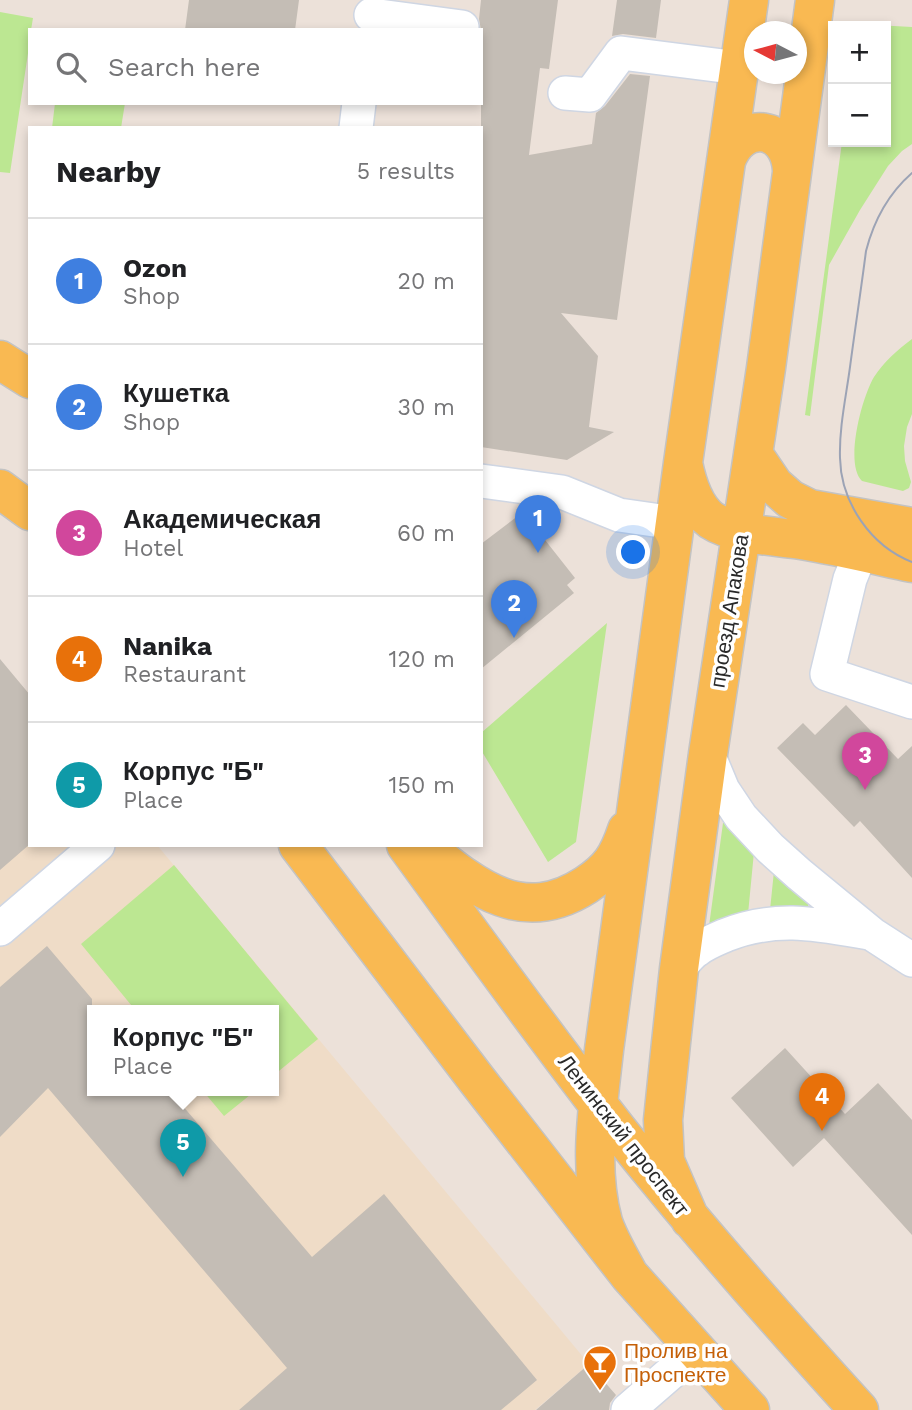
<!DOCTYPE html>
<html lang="en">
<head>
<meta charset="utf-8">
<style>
	body { margin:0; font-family:"Work Sans",sans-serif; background:#f6f6f6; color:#202124 }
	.controls { position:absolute; right:21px; top:21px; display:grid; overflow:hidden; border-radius:0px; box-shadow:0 4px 10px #0003 }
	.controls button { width:63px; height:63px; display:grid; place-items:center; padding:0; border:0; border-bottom:2px solid #e0e0e0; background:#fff; color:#202124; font:35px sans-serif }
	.compass { position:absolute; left:744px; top:21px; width:63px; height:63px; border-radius:50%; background:#fff; box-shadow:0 4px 10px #0003; rotate:276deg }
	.you { position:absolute; left:634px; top:553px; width:24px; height:24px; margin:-18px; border:5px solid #fff; border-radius:50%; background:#1a73e8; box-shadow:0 0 0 10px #1a73e833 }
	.badge { display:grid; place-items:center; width:46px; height:46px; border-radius:50%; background:#3478ff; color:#fff; font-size:23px; font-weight:700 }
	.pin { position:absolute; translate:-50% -58px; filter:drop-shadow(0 2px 4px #0008) }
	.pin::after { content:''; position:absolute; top:37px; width:24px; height:21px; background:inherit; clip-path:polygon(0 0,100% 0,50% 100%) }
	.popup { position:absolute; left:87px; top:1005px; width:192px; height:91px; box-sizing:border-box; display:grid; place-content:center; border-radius:0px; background:#fff; filter:drop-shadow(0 2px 5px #0005); font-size:23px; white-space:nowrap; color:#757577 }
	.popup b { font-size:26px; color:#202124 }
	.popup::after { content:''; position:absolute; left:50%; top:100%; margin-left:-14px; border:14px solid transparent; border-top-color:#fff }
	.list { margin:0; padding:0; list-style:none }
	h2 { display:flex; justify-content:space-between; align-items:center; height:91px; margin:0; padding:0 28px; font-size:30px }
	h2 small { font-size:23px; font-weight:400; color:#757577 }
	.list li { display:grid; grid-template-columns:46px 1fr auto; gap:21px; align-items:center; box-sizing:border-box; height:126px; padding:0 28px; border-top:2px solid #e0e0e0 }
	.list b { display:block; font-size:26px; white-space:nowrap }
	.list p { margin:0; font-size:23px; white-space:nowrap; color:#757577 }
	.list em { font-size:23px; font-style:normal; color:#757577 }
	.icon { flex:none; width:38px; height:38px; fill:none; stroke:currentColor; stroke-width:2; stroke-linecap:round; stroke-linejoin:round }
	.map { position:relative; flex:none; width:912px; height:1410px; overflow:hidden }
	.search { position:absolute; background:#fff; box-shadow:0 4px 10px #0003; left:28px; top:28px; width:455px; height:77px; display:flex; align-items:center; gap:18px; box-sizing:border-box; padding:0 24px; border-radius:0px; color:#757577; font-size:26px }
	.panel { position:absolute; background:#fff; box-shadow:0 4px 10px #0003; left:28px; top:126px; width:455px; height:721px; border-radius:0px }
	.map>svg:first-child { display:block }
	.education { fill:#efdcc7; fill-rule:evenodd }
	.green { fill:#bce792 }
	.building { fill:#c4bdb5 }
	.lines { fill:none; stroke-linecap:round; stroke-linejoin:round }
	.minor-casing { stroke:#cfd6e3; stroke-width:36 }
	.major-casing { stroke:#c3c3c3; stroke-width:41 }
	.minor { stroke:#fff; stroke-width:33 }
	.major { stroke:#f9b952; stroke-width:38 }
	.tram { stroke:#9ca3b5; stroke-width:2 }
	.labels { text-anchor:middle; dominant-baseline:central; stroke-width:7; stroke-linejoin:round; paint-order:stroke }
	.street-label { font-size:21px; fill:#292929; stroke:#fff }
	.food-label { font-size:21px; fill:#c56008; stroke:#fff; text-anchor:start }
</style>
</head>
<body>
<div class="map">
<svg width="912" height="1410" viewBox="0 0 912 1410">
	<rect width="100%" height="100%" fill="#ece1d9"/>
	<!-- education -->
	<path class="education" d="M0,661L30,695V845H157L589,1364L535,1410H0ZM92,1011H274V1091H92Z"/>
	<!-- green -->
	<path class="green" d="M0,12L33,18L31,30H30V40L10,173L0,172Z
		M857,24L912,27V144L902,151L888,166L860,210L829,265L810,416L805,415L842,142H886V26H857Z
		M55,103H125L121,128H52Z
		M912,339V414L907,427L904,446L905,461L911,482L909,488L903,491L862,481C844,464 862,397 874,377C884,362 897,350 912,339Z
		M607,623L576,842L548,862L481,750V733Z
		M727,822L754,852L748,914L709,926L723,823Z
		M174,865L318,1039L274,1075V1011H136L81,944Z
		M774,871L809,899L808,907L770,910Z
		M203,1091H255L224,1116Z"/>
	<!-- building -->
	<path class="building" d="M189,0H299L295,30H185Z
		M481,0H558L549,69L540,68L529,155L592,144L596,113L605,106L630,74L650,76L617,320L561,313L598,356L589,427L614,432L567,460L481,447V30L479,19Z
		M617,0H661L656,38L623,34L612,36Z
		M523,512L575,578L567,585L574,593L481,669V544Z
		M0,659L30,695V844L0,870Z
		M846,705L898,759L912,746V878L860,821L854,827L777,748L803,723L815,735Z
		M47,946L92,999V1091H170L312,1257L384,1194L537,1380L501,1410H239L287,1368L48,1088L0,1137V987Z
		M785,1048L845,1114L878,1083L912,1120V1235L824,1138L793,1167L731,1098Z
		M589,1364L616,1395L610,1403L609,1410H536Z"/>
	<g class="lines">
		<!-- minor casing -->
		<g class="minor-casing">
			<path id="minor" d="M371,15L462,27
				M565,93L590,95L621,53L739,68
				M356,128L359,103
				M481,481L562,492L619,515L675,523
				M876,531L861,552L850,579L827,674L912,702
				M708,754L723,790L741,817L770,848L799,874L872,934L912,960
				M0,929L98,845
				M679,969C684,963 690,954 697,950C706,943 717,939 726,935C777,915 817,924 869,933
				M628,1410L696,1351"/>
		</g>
		<!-- major casing -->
		<g class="major-casing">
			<path id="major" d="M726,161C741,118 789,125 792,170
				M0,360L30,379
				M753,454L774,485L790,499L810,509L912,527
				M683,463C687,483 694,507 711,520C734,535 774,536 801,540C838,546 875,555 912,563
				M0,489L30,511
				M298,845L477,1080L629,1275L750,1410
				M406,845C477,942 547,1040 621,1134C697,1229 777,1320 859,1410
				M423,845C474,886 521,927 586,885C610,869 618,857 627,830
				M690,1219L665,1161L663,1120L671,1043L679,969L708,754L766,368L815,0
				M629,1275C620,1258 609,1240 603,1222C588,1167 598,1106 604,1050L683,463L749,0"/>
		</g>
		<!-- minor -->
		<use href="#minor" class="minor"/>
		<!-- major -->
		<use href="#major" class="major"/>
		<!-- tram -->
		<path class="tram" d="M912,173C888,194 874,220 866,251C861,290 855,329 850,367C846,397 839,428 840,458C841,503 871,546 912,562"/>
	</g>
	<!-- icons -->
	<defs>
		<g id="bar-pin" transform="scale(1.75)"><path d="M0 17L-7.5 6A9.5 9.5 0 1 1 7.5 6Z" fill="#e8710a" stroke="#fff"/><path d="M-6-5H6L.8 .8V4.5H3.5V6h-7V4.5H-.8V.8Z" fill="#fff"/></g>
	</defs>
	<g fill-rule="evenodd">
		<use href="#bar-pin" x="600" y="1362"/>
	</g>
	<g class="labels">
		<!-- street labels -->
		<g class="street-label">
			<text transform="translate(729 611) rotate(-81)">проезд Апакова</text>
			<text transform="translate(624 1135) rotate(52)">Ленинский проспект</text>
		</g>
		<!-- food labels -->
		<g class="food-label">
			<text x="624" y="1350">Пролив на<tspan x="624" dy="24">Проспекте</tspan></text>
		</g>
	</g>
</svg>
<div class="controls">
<button>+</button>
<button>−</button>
</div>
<svg class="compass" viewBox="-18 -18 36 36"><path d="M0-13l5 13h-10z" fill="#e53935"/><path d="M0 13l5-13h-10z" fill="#757577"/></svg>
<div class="you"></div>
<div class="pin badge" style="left:538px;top:553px;background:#3f7fe0">1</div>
<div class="pin badge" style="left:514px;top:638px;background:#3f7fe0">2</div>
<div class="pin badge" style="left:865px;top:790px;background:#d1479c">3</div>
<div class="pin badge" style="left:822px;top:1131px;background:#e8710a">4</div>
<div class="pin badge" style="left:183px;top:1177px;background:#0f9aa8">5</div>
<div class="popup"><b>Корпус &quot;Б&quot;</b>Place</div>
<div class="search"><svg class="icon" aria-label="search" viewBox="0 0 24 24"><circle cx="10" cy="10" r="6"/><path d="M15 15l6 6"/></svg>Search here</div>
<section class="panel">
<h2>Nearby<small>5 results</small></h2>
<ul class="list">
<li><span class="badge" style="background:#3f7fe0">1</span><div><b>Ozon</b><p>Shop</p></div><em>20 m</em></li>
<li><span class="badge" style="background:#3f7fe0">2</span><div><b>Кушетка</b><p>Shop</p></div><em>30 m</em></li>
<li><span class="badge" style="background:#d1479c">3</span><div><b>Академическая</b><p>Hotel</p></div><em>60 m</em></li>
<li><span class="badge" style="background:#e8710a">4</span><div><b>Nanika</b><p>Restaurant</p></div><em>120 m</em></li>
<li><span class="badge" style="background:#0f9aa8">5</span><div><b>Корпус &quot;Б&quot;</b><p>Place</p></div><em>150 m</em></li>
</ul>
</section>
</div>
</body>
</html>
